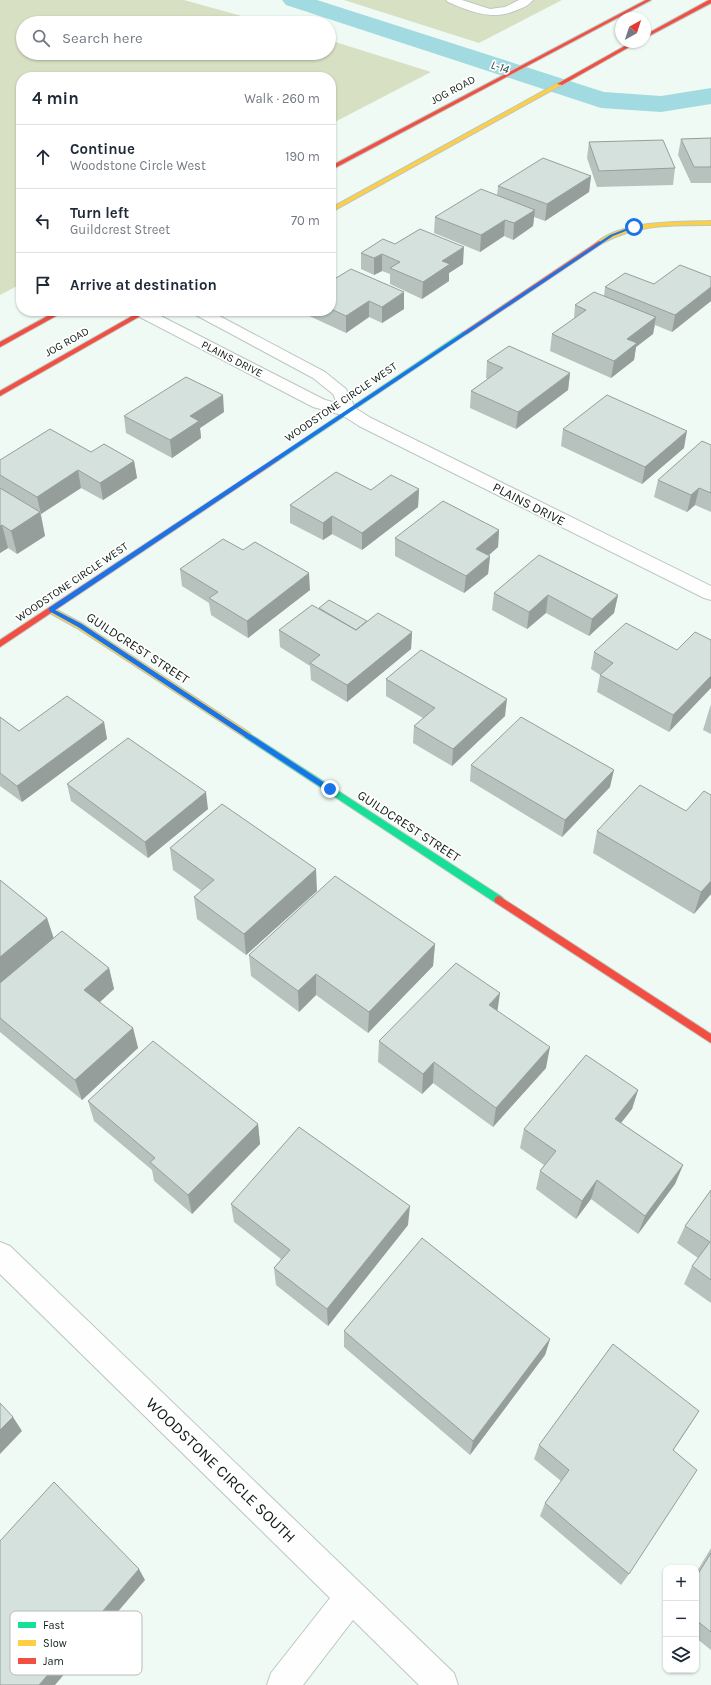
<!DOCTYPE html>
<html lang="en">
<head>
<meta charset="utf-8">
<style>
	body { margin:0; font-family:Karla,sans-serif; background:#f2f2f3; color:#1f2937 }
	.controls { position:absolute; right:12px; bottom:12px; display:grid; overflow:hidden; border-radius:8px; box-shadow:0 1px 3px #0004 }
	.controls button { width:36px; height:36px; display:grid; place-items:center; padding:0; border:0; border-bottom:1px solid #e0e1e3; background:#fff; color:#1f2937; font:20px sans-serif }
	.compass { position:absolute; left:615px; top:12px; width:36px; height:36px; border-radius:50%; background:#fff; box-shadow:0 1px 3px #0004; rotate:39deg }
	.stop { position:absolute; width:12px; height:12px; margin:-9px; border:3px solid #1a73e8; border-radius:50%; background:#fff }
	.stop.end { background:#1a73e8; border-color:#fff; box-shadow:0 1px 4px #0008 }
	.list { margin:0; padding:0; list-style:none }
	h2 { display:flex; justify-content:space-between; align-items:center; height:52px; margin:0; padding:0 16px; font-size:17px }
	h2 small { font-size:13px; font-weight:400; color:#747a83 }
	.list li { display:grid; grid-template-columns:26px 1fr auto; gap:12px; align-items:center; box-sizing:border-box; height:64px; padding:0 16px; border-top:1px solid #e0e1e3 }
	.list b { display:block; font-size:15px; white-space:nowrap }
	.list p { margin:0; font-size:13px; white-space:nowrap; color:#747a83 }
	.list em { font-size:13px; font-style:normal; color:#747a83 }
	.icon { flex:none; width:22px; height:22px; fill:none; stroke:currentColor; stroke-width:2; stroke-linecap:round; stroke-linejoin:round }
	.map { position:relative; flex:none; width:711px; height:1685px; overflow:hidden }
	.search { position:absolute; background:#fff; box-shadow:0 1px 3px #0004; left:16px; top:16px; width:320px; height:44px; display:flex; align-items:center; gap:10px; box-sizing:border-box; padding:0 14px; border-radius:22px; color:#747a83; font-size:15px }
	.panel { position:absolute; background:#fff; box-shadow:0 1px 3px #0004; left:16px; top:72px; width:320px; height:244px; border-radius:16px }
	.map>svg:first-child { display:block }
	.green { fill:#d8e0c3 }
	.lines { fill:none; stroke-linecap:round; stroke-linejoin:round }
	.canal { fill:#a1dae0; fill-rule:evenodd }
	.lane-casing { stroke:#bdc7c1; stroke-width:2 }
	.street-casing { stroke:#bdc7c1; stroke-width:2 }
	.fast-casing { stroke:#bdc7c1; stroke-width:2 }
	.slow-casing { stroke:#bdc7c1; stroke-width:2 }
	.jam-casing { stroke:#bdc7c1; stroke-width:2 }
	.lane { fill:#fdfefd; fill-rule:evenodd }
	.street { fill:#fdfefd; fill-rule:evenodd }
	.fast { fill:#16e098; fill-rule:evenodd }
	.slow { fill:#ffcf43; fill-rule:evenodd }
	.jam { fill:#f24e42; fill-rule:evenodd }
	.wall { fill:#b7c2be }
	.shaded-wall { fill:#959e9b }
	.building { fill:#d5e1dd; stroke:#959e9b }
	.route { fill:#1a73e8 }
	.labels { text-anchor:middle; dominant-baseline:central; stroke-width:3.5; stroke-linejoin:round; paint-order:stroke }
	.far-street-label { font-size:11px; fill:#111c16; stroke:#fff }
	.far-water-label { font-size:12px; font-style:italic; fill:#133a3e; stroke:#fff }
	.street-label { font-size:13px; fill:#111c16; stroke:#fff }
	.near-street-label { font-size:16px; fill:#111c16; stroke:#fff }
	.key { fill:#fff; stroke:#b8bbb9; stroke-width:1 }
	.key-label { font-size:11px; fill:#111c16 }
</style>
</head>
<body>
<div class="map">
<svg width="711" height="1685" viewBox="0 0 711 1685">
	<rect width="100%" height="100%" fill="#f0faf4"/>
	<!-- green -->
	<path class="green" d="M0,0H184L267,23H23V53H329V40L431,72L331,124V77H21V284L0,295Z
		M344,0H562L479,43Z"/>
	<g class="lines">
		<!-- canal -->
		<path class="canal" d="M282,0H317L604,92L661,96L711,88V104L661,112L601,108L286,5Z"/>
		<!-- lane casing -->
		<g class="lane-casing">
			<path id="lane" d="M446,0H462L490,9L505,7L519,0H533C529,5 523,8 517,10C493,21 471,12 448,2Z"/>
		</g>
		<!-- street casing -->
		<g class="street-casing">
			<path id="street" d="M131,311H151L325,400L337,403L333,394L313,378L194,314L191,311H210L325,372L346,389L355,408L371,418L711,586V600L704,598L359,426L342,415L313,407L134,314Z
				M0,1242L10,1246L454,1673L458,1685H419L353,1620L303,1685H267L271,1673L330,1598L0,1274Z"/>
		</g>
		<!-- fast casing -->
		<g class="fast-casing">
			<path id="fast" d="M463,332L468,333L279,460H275L274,459Z
				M247,732L502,897L504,900L502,903H496L244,737L243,735L244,733Z"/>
		</g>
		<!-- slow casing -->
		<g class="slow-casing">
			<path id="slow" d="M558,83L563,84L331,212V208Z
				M711,221V225C671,225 637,224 601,244L596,243C622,220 678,222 711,221Z
				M51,607L83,624L250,733L251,735L250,737H244L77,628L48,612L47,610Z"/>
		</g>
		<!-- jam casing -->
		<g class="jam-casing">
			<path id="jam" d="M646,0H651L331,170V166Z
				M709,0H711V3L645,38V35Z
				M632,42H638L562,85L557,84Z
				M599,241L602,243L601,244L467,334L462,333Z
				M57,311H65L0,347V342Z
				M141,311H149L0,396V391Z
				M277,457L279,458V460L0,647V640Z
				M499,896L711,1034V1043L496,903L494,900L496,897Z"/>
		</g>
		<!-- lane -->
		<use href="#lane" class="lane"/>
		<!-- street -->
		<use href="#street" class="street"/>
		<!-- fast -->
		<use href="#fast" class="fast"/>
		<!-- slow -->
		<use href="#slow" class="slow"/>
		<!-- jam -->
		<use href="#jam" class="jam"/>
	</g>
	<!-- wall -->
	<path class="wall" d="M711,138V183H691L678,155L681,139Z
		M589,142L675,168L673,185L597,187L587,158Z
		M591,176L589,192L545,221L534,217L533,226L513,240L504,236L480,252L434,233L435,217L497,195L498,186Z
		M395,244L463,264L449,273V281L422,299L390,284V274L382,271L374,275L361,269V253Z
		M711,277V301L672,332L655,325L653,334L636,347L634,360L611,378L550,351L552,334L574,319L575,305L604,296L605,287L654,284Z
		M331,281L404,309L382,323L369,317L346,333L305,314V311H331Z
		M487,361L570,373L568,390L516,429L470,408L471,391L488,379L486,378Z
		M224,412L200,428L201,438L172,458L126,433L124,416Z
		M563,429L684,448L642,484L561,446Z
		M711,445V512L695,505L687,512L654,497L658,480Z
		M91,452L134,461L137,478L103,500L81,488L41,514L45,536L17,554L8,548L0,553V460Z
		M419,489L418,507L362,550L332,534L323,540L290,523V505L371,490Z
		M499,530L498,547L488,556H490L488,574L464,593L395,556V538Z
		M180,569L310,590L248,638L211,615L209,603L182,586Z
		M494,593L618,595L614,613L589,636L546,613L527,629L492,610Z
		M367,621L412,632L411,649L347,702L311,680L310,666L280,647L279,630Z
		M695,632L669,732L597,692L600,675L591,669L594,652L677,650Z
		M386,679L505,716L452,766L413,743L414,726L423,718L386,696Z
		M711,705V734L703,730L710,707Z
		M0,717L19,731L104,722L107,739L22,802L0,786Z
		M471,765L610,787L562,837L470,781Z
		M67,784L208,809L148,858L71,801Z
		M686,811L711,894L694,914L593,853L597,831Z
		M170,848L317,891L246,955L197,919L194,897L202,891L173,870Z
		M0,880L47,918L53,938L109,968L114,989L100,1002L133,1028L138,1048L82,1100L0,1032Z
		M435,944L433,966L368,1033L316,995L299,1012L251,976L249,955Z
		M498,1011L546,1068L493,1127L433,1083L422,1094L378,1062L379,1041Z
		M638,1090L632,1109L621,1123L683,1165L675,1184L638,1234L591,1199L576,1219L536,1189L540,1171L544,1165L520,1148L524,1129Z
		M88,1101L258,1124L260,1144L192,1214L154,1181L152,1170L94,1121Z
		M711,1190V1303L684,1284L692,1266L698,1258L677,1243L685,1226Z
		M231,1204L408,1225L328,1326L276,1285L274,1268L281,1259L234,1222Z
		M344,1331L550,1339L545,1355L470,1455L344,1347Z
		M690,1425L673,1450L629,1574L621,1585L540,1516L545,1503L561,1481L534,1459L539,1445Z
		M711,1548V1650L696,1638V1573Z"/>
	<!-- shaded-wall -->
	<path class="shaded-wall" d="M591,176L589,192L545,221L547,204Z
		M535,210L533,226L513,240L514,223Z
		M505,220L504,236L480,252L481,235Z
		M464,247L463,264L449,273V281L422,299L423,282L442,261Z
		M382,254V271L374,275V258Z
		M711,287V301L672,332L675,315Z
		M404,292V309L382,323V307Z
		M369,301V317L346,333V316Z
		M656,317L653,334L636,347L634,360L611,378L614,361L627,339Z
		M570,373L568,390L516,429L518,412Z
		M223,395L224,412L200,428L201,438L172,458L170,440L190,416Z
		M687,431L684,448L642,484L645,467Z
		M134,461L137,478L103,500L100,483Z
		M78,470L81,488L41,514L37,497Z
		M699,488L695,505L687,512L691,495Z
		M419,489L418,507L362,550V533Z
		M40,512L45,536L17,554L11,531Z
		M332,516V534L323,540V523Z
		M2,525L8,548L0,553V526Z
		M499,530L498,547L475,567L476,549Z
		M490,556L488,574L464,593L466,576Z
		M309,573L310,590L248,638L247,621Z
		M548,595L546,613L527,629L529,612Z
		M618,595L614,613L589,636L592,619Z
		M412,632L411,649L347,702V685Z
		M711,676V688L669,732L673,715Z
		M507,699L505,716L452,766L453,749Z
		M104,722L107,739L22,802L17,786Z
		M614,770L610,787L562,837L565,820Z
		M206,792L208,809L148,858L145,842Z
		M316,869L317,891L246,955L244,934Z
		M711,881V894L694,914L701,892Z
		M47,918L54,939L0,984V957Z
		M435,944L433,966L368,1033L369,1012Z
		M109,968L114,989L90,1011L84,990Z
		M316,974V995L299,1012L298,991Z
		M500,993L497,1014L489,1005Z
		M133,1028L138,1048L82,1100L75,1080Z
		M550,1047L546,1068L493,1127L496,1108Z
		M434,1062L433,1083L422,1094L423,1074Z
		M638,1090L632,1109L609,1138L615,1119Z
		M258,1124L260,1144L192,1214L188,1195Z
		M683,1165L675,1184L638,1234L645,1216Z
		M597,1180L591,1199L576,1219L582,1201Z
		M410,1206L408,1225L328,1326L327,1309Z
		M550,1339L545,1355L470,1455L473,1441Z
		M699,1411L690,1425L664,1464L673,1450Z
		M13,1417L22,1431L0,1454V1430Z
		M139,1569L145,1580L55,1685H39Z"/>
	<!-- building -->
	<path class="building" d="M711,138V167H694L681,139Z
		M663,140L675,168L599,171L589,142Z
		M543,158L591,176L547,204L498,186Z
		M481,189L535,210L514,223L505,220L481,235L435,217Z
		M420,229L464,247L442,261L450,264L423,282L390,268L400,262L382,254L374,258L361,253L383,239L395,244Z
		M680,265L711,277V287L675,315L605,287L625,273L654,284Z
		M351,269L404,292L382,307L369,301L346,316L331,309V281Z
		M594,292L656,317L627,339L637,343L614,361L552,334L586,310L575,305Z
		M509,346L570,373L518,412L471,391L503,368L487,361Z
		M186,377L223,395L190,416L199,421L170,440L124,416Z
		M607,395L687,431L645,467L563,429Z
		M50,429L91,452L104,444L134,461L100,483L78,470L37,497L0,475V460Z
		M702,441L711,445V493L699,488L691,495L658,480Z
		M336,472L371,490L391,475L419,489L362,533L332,516L323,523L290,505Z
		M0,488L40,512L11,531L2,525L0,526Z
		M443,501L499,530L476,549L490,556L466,576L395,538Z
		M223,539L243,550L255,542L309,573L247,621L209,598L218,592L180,569Z
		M539,555L618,595L592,619L548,595L529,612L494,593Z
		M329,600L367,621L356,630L319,608Z
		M312,605L356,630L378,613L412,632L347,685L310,663L320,655L279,630Z
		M626,623L677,650L695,632L711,640V676L673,715L600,675L613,663L594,652Z
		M421,650L507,699L453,749L414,726L435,708L386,679Z
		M67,696L104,722L17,786L0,773V717L19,731Z
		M521,717L614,770L565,820L471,765Z
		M128,738L206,792L145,842L67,784Z
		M640,785L686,811L704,791L711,795V881L701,892L597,831Z
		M222,804L316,869L244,934L194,897L214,880L170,848Z
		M335,876L435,944L369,1012L316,974L298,991L249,955Z
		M0,880L47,918L0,957Z
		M62,931L109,968L84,990L133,1028L75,1080L0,1018V983Z
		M456,963L500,993L489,1005L550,1047L496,1108L434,1062L423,1074L379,1041Z
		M153,1041L258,1124L188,1195L150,1162L155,1158L88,1101Z
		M586,1055L638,1090L615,1119L683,1165L645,1216L597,1180L582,1201L540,1171L556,1151L524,1129Z
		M299,1127L410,1206L327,1309L274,1268L290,1250L231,1204Z
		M711,1190V1280L692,1266L710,1242L685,1226Z
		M422,1238L550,1339L473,1441L344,1331Z
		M613,1344L699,1411L673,1450L697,1470L629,1574L545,1503L569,1470L539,1445Z
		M0,1403L13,1417L0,1430Z
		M54,1482L139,1569L39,1685H0V1541Z
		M711,1553V1632L696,1620V1577Z"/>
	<!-- route -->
	<path class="route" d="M633,226L636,227L613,236L55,610L82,624L332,788V791H327L78,627L49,611V608L610,235Z"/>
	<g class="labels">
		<!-- far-street labels -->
		<g class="far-street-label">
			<text transform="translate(453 90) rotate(-28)">JOG ROAD</text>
			<text transform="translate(67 342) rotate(-29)">JOG ROAD</text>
			<text transform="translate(232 359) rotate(27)">PLAINS DRIVE</text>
			<text transform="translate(341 402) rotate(-34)">WOODSTONE CIRCLE WEST</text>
			<text transform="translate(72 582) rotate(-34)">WOODSTONE CIRCLE WEST</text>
		</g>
		<!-- far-water labels -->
		<g class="far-water-label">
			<text transform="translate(500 67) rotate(18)">L-14</text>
		</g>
		<!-- street labels -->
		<g class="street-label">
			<text transform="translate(529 504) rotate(27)">PLAINS DRIVE</text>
			<text transform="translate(138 648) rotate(33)">GUILDCREST STREET</text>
			<text transform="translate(409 826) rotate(33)">GUILDCREST STREET</text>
		</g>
		<!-- near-street labels -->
		<g class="near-street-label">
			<text transform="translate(221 1470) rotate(44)">WOODSTONE CIRCLE SOUTH</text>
		</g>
	</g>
	<!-- legend -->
	<rect x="10" y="1611" width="132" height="64" rx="6" class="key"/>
	<rect x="18" y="1622" width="18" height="6" fill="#16e098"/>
	<rect x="18" y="1640" width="18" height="6" fill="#ffcf43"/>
	<rect x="18" y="1658" width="18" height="6" fill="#f24e42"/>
	<g class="key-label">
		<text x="43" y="1629">Fast</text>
		<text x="43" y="1647">Slow</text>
		<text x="43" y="1665">Jam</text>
	</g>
</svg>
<div class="controls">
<button>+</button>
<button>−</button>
<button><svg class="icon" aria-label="layers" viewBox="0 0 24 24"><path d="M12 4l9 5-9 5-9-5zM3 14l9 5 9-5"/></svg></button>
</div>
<svg class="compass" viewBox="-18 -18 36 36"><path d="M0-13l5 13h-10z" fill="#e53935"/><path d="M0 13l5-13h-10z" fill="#747a83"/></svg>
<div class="stop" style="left:634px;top:227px"></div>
<div class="stop end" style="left:330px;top:789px"></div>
<div class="search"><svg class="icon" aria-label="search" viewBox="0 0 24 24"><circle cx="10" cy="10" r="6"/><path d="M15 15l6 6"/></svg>Search here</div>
<section class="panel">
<h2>4 min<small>Walk · 260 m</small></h2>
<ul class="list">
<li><svg class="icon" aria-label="ahead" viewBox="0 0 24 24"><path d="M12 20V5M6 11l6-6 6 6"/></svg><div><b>Continue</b><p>Woodstone Circle West</p></div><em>190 m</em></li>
<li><svg class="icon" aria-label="left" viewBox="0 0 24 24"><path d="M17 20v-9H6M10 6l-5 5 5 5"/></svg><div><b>Turn left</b><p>Guildcrest Street</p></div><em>70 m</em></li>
<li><svg class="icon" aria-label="arrive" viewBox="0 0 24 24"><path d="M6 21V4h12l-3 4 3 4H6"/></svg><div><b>Arrive at destination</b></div></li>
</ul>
</section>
</div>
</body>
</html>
